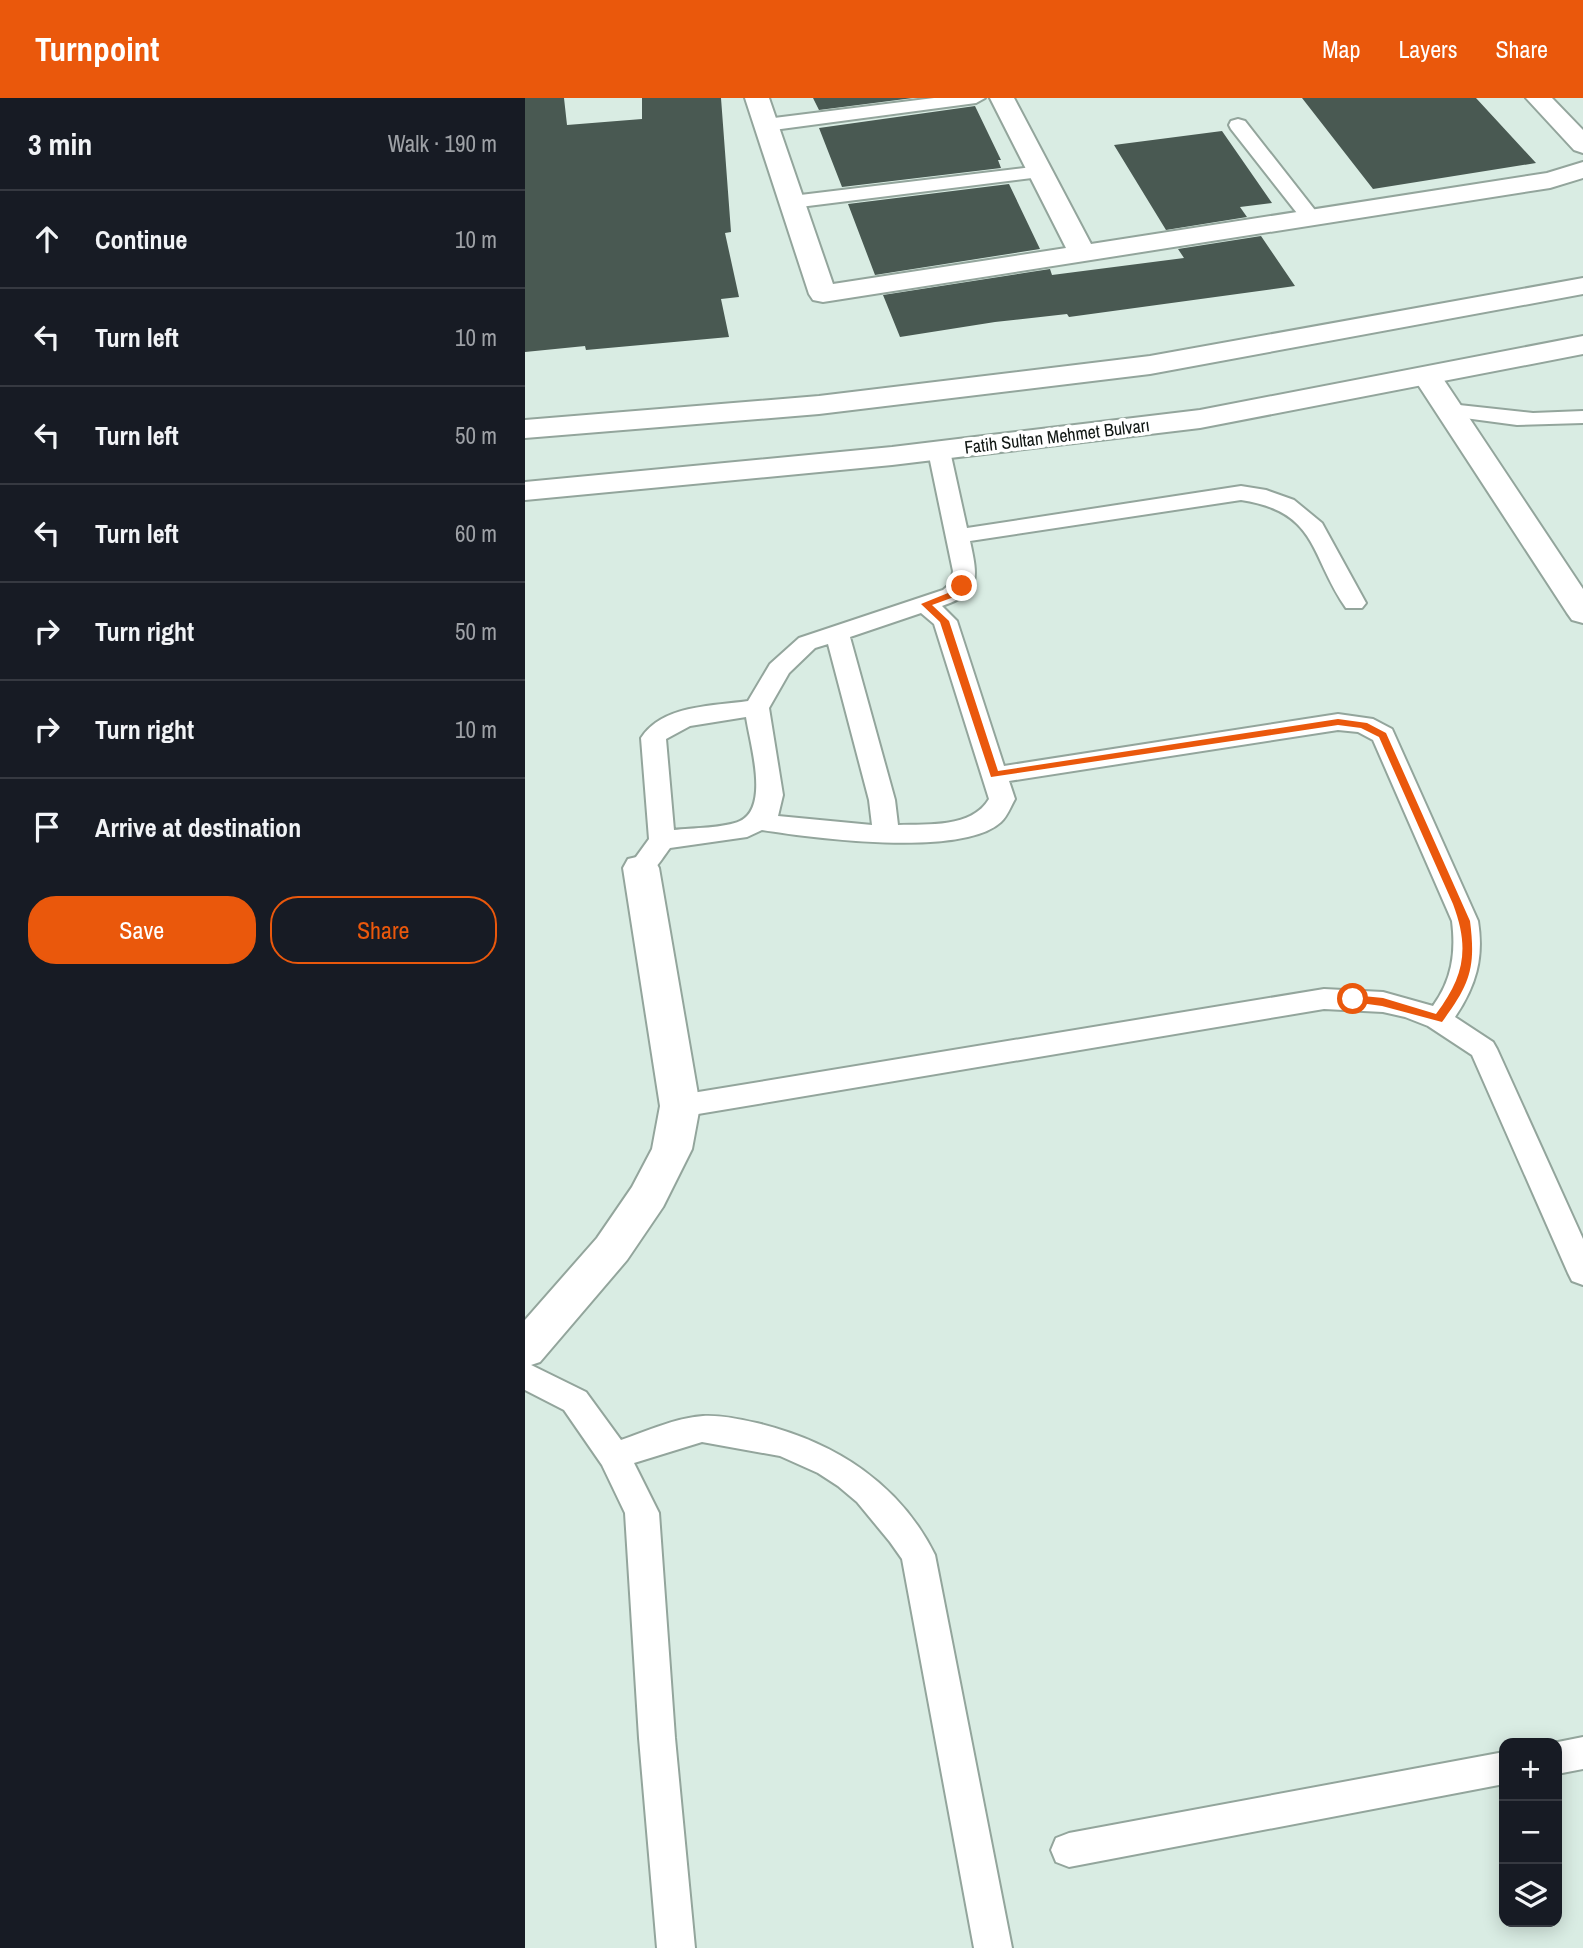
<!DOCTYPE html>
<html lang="en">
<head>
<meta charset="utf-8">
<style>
	body { margin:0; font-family:"Archivo Narrow",sans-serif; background:#20242c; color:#f1f3f6 }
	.controls { position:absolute; right:21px; bottom:21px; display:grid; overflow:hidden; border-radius:14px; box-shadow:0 4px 18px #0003 }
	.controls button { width:63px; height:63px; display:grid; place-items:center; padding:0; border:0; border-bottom:2px solid #363941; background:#171b24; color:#f1f3f6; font:35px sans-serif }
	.stop { position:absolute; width:21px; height:21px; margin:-16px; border:5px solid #ea580c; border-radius:50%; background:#fff }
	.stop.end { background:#ea580c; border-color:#fff; box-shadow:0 2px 7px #0008 }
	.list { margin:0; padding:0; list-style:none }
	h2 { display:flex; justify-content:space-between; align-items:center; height:91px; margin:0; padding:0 28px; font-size:30px }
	h2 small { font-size:23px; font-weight:400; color:#9ea1a6 }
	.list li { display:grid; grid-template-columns:46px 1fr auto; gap:21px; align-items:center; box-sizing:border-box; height:98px; padding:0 28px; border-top:2px solid #363941 }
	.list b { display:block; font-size:26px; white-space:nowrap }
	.list em { font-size:23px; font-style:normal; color:#9ea1a6 }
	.actions { display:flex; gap:14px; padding:21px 28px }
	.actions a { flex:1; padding:16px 0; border:2px solid #ea580c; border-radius:28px; text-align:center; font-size:24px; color:#ea580c }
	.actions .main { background:#ea580c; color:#fff }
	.icon { flex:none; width:38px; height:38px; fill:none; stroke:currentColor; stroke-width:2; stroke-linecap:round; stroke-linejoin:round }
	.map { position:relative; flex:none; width:1058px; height:1850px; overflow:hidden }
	header { display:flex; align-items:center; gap:42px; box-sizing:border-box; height:98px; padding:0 35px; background:#ea580c; color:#fff }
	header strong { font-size:33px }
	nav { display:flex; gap:38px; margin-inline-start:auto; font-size:24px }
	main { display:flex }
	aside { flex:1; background:#171b24 }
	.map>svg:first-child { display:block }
	.building { fill:#495952 }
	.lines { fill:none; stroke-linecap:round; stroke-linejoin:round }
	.service-casing { stroke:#93a59c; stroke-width:4 }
	.minor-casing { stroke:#93a59c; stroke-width:4 }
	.trunk-casing { stroke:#93a59c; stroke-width:4 }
	.service { fill:#fff; fill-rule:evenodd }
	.minor { fill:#fff; fill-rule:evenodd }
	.trunk { fill:#fff; fill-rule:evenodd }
	.route { fill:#ea580c }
	.labels { text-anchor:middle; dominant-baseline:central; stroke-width:7; stroke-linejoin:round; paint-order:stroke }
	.far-street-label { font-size:18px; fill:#101613; stroke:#fff }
</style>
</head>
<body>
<header>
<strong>Turnpoint</strong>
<nav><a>Map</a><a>Layers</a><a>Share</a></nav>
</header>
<main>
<aside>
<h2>3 min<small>Walk · 190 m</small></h2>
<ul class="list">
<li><svg class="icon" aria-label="ahead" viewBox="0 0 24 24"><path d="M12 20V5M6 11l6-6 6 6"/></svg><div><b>Continue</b></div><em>10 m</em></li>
<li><svg class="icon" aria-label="left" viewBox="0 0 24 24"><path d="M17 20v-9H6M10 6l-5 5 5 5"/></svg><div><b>Turn left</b></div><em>10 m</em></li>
<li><svg class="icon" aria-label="left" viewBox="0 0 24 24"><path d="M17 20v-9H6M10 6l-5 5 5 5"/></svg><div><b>Turn left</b></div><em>50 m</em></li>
<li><svg class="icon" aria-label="left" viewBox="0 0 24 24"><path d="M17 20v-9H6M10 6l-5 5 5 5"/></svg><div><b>Turn left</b></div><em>60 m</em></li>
<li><svg class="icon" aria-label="right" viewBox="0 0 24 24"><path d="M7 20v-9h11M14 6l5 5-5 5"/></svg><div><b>Turn right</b></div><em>50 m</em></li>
<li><svg class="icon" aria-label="right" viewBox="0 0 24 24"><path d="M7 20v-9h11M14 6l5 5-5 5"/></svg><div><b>Turn right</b></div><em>10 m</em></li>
<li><svg class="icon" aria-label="arrive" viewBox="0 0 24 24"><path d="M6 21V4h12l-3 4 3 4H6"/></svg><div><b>Arrive at destination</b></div></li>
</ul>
<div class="actions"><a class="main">Save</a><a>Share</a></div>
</aside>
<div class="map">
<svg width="1058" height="1850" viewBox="0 0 1058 1850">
	<rect width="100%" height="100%" fill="#d9ece3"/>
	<!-- building -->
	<path class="building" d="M0,0H39L42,27L117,21V0H196L206,134L200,135L214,199L196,201L204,239L61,252L60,248L0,254Z
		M288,0H388L294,12Z
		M777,0H951L1011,65L848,91Z
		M450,8L476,62H473L476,70L317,89L294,30Z
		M697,33L747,105L715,109L722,119L641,132L589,47Z
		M484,86L515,151L350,177L323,106Z
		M736,138L770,188L544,219L542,216L470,224L375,239L358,197L525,171L527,177L659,160L653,151Z"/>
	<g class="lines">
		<!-- service casing -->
		<g class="service-casing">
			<path id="service" d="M409,0H460L451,5L241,33L232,27L241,21Z
				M713,21L720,23L793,116L796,120L793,124H779L706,31L704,27L706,23Z
				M516,68L525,74L523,78L267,110L257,104L267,98Z
				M925,306L1008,315L1058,313V325L992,327L917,317L914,312L917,307Z
				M414,346L425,353L442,430L716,388L741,392L769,402L797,425L841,505L837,510H821C784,457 794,414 716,402L445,443C453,480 456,495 417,508L432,523L479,668L813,616L848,621L867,631L953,823C959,860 951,888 930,919L968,944L972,951L1058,1141V1187L1047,1183L1043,1175L947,957L903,928L880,919L858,914L799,911L155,1019L145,1015L141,1008L145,1001L155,997L799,891L858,894L908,908C927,882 931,855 927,823L848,642L833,634L813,632L484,683L490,701C486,708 482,719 476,724C437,760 287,740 237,732L222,739L145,750C134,764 127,782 107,776L103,770L124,741L116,640C137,607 188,608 223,603L245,566L274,540L418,492L426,485L428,473L403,353ZM396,515L409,526L464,701C447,730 403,726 373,727L370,702L325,539ZM303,546L344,702L347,727L253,718L258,697L244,610L264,575L290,550ZM221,619C225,646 245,709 215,723C201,730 166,730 149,732L141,641L165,628Z
				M0,1264L61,1294L96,1342C122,1333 150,1320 178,1318C197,1317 218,1322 236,1326C311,1345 375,1386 410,1457L487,1850H449L377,1461L365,1444L332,1404L313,1388L293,1375L255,1358L177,1344L109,1365L134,1415L150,1640L170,1850H132L114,1640L100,1415L77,1367L39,1312L0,1292Z
				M1058,1639V1671L1032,1676V1645H1028Z
				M979,1654V1686L544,1769L531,1764L526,1752L531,1740L544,1735Z"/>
		</g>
		<!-- minor casing -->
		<g class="minor-casing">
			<path id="minor" d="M220,0H244L308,186L541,150L465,0H489L566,146L1022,75L1058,64V80L1025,90L298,204L288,202L284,196Z
				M1001,0H1027L1058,32V55L1049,52Z
				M903,270L913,273L1058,491V525L1047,522L1042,515L888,279L893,273Z
				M116,758L129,761L134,770L175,1008L167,1051L138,1109L102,1162L15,1264L0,1269V1222L72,1140L107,1089L127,1051L135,1008L98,770L103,761Z"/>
		</g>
		<!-- trunk casing -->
		<g class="trunk-casing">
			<path id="trunk" d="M1058,180V196L625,276L294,316L0,340V322L294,298L625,258Z
				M1058,238V256L675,330L367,367L0,402V384L367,349L675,312Z"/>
		</g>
		<!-- service -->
		<use href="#service" class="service"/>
		<!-- minor -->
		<use href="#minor" class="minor"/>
		<!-- trunk -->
		<use href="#trunk" class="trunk"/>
	</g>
	<!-- route -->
	<path class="route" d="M437,485L441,488L429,499L407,507L424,523L473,673L813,621L842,625L861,635L945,823C951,870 945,886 917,924L857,908L828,904L823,901L828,897L858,900L911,916C939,879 945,851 928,806L854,639L836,630L813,627L466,679L415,524L396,506L423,495Z"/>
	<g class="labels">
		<!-- far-street labels -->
		<g class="far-street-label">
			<text transform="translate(532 338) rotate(-7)">Fatih Sultan Mehmet Bulvarı</text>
		</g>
	</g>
</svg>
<div class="controls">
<button>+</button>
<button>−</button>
<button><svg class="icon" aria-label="layers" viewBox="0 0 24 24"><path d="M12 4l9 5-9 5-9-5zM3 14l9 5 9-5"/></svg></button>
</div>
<div class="stop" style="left:828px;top:901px"></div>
<div class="stop end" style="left:437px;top:488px"></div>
</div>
</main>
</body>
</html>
